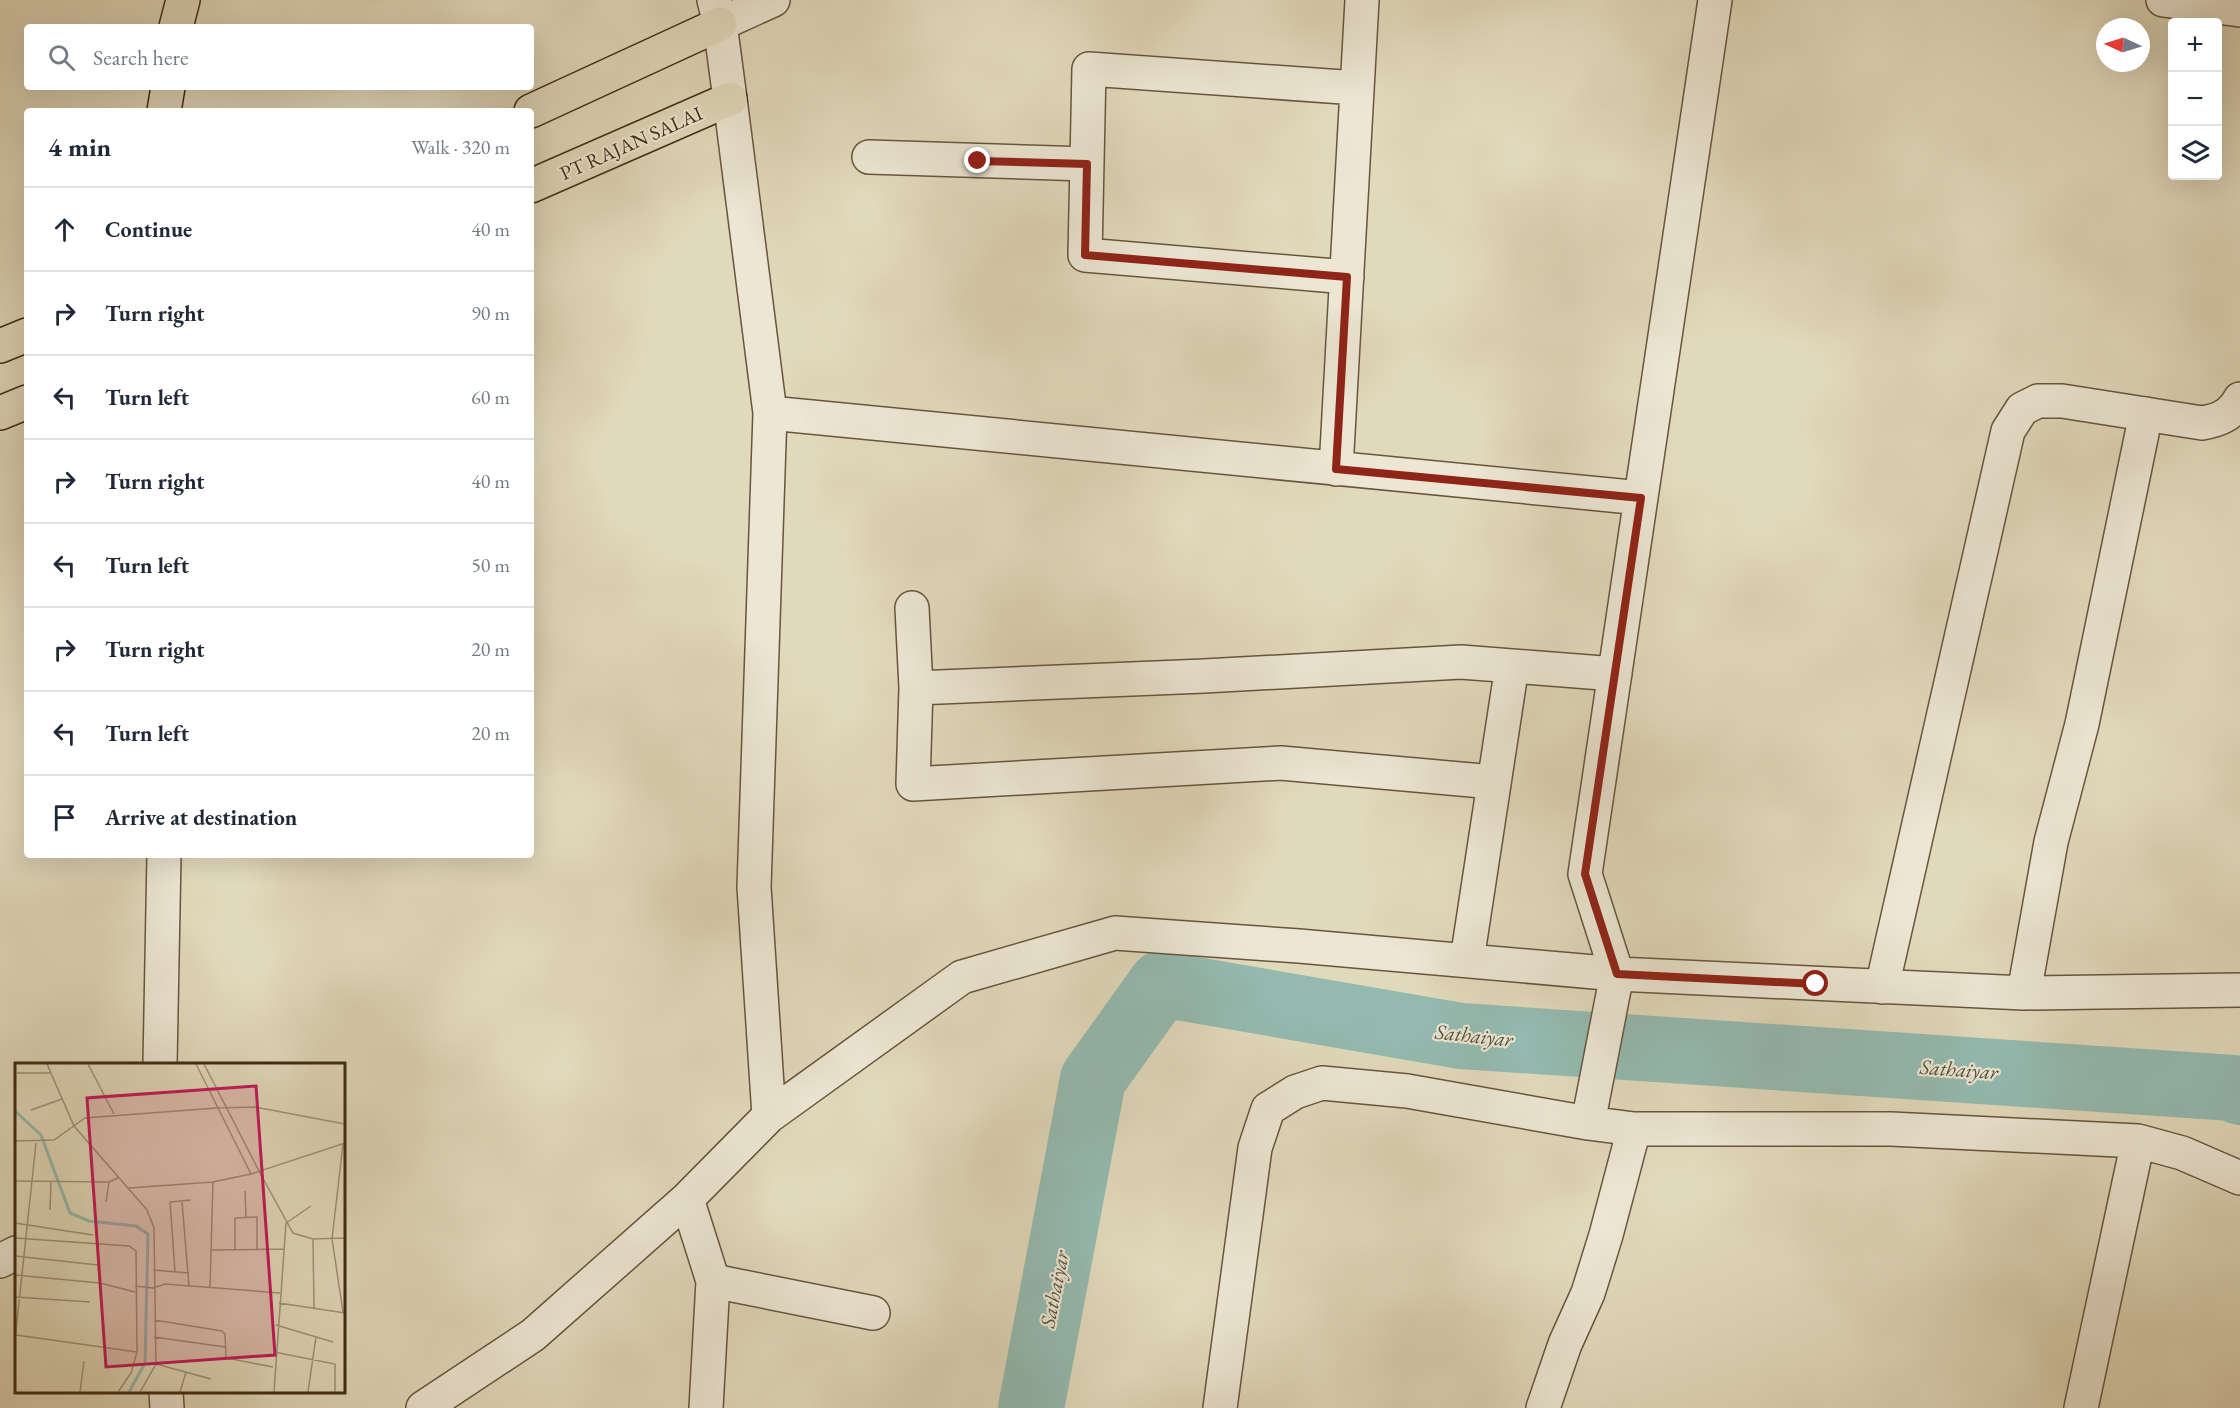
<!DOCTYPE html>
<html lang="en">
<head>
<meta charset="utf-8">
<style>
	body { margin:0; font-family:"EB Garamond",serif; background:#f6f6f7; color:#1f2937 }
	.controls { position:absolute; right:18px; top:18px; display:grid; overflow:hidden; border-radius:6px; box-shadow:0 6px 24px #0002 }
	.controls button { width:54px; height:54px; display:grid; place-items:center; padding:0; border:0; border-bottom:2px solid #e0e1e3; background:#fff; color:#1f2937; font:30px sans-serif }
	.compass { position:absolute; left:2096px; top:18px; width:54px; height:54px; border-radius:50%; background:#fff; box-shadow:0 6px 24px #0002; rotate:274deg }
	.stop { position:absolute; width:18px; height:18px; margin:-14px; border:4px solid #8f2418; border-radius:50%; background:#fff }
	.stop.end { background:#8f2418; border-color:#fff; box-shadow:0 2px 6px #0008 }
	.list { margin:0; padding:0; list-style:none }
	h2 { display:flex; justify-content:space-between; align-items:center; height:78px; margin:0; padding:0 24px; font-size:26px }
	h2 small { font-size:20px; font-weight:400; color:#747a83 }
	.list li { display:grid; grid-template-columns:39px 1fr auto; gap:18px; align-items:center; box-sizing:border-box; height:84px; padding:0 24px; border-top:2px solid #e0e1e3 }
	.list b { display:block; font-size:22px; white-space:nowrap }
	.list em { font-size:20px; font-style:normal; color:#747a83 }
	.icon { flex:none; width:33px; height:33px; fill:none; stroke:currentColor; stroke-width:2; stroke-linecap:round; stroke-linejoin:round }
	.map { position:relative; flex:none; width:2240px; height:1408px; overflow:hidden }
	.search { position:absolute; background:#fff; box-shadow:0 6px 24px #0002; left:24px; top:24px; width:510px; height:66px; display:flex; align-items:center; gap:15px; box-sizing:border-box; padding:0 21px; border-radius:6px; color:#747a83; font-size:22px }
	.panel { position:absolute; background:#fff; box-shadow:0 6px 24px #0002; left:24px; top:108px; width:510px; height:750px; border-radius:6px }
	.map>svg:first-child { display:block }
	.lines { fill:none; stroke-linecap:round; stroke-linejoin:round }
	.river { stroke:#94bab0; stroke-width:66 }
	.minor-casing { stroke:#66563d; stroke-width:36 }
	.major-casing { stroke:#3d2b13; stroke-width:36 }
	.minor { stroke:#ece6d3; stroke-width:33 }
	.major { stroke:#e1d9bb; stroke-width:33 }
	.route { stroke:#8f2418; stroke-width:8 }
	.labels { text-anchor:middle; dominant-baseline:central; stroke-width:4.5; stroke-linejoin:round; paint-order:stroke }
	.street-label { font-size:20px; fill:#3d2b13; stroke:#ece6d3 }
	.water-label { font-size:21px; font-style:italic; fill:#534f3a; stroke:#ece6d3 }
	.inset-river { fill:none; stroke:#94bab0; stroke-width:3 }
	.inset-road { fill:none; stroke:#9f9378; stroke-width:1.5 }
	.view { fill:#c2185b; fill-opacity:0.15; stroke:#c2185b; stroke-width:3 }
	.inset-edge { fill:none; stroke:#3d2b13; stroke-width:3 }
</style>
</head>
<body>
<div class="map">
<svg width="2240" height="1408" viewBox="0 0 2240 1408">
	<rect width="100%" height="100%" fill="#e1d9bb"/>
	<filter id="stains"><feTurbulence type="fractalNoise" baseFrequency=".00333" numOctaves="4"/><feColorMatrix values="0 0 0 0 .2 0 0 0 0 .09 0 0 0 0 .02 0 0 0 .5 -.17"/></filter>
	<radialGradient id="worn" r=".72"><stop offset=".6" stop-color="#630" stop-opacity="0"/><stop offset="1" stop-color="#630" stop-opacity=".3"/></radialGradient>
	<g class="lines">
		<!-- river -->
		<path class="river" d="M1031,1408L1093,1079L1161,984L1461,1036L2233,1088L2240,1092"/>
		<!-- minor casing -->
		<g class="minor-casing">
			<path id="minor" d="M714,0L720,24L730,99L770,413L754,887L769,1116
				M2163,0L2240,10
				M720,24L773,0
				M869,157L1087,164
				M1347,277L1085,255L1089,69L1357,88
				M770,413L1641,498
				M1336,469L1362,0
				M912,608L916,688L913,784L1281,763L1494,782
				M916,688L1204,676L1461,662L1615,674
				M1467,960L1512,666
				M1882,987L2008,431L2022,409L2038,401H2062L2202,423C2220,420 2231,415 2240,399
				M2024,993L2051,842L2082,724L2146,414
				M160,1064L164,855
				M1588,1123L1617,974L1585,874L1715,0
				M687,1199L713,1281L706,1408
				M0,1261L16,1253
				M713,1281L873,1313
				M166,1392L167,1408
				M423,1408L533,1335L687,1199L769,1116L962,977L1115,933L1299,946L1617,974L2024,993L2240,990
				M1220,1408L1255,1148L1268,1109L1295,1092L1322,1083L1407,1091L1588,1123L1634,1129H1891L2138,1141L2182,1153L2240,1178
				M1543,1408L1565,1344L1588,1293L1606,1235L1634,1129
				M2081,1408L2138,1141"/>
		</g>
		<!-- major casing -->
		<g class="major-casing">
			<path id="major" d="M176,27L183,0
				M164,111L168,87
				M531,111L720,24
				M531,186L730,99
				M0,346L27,335
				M0,413L27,402"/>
		</g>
		<!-- minor -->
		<use href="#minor" class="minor"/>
		<!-- major -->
		<use href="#major" class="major"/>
	</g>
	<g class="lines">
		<!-- route -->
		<path class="route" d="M978,161L1087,164L1085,255L1347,277L1336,469L1641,498L1585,874L1617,974L1816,984"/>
	</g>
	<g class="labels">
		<!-- street labels -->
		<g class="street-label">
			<text transform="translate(631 143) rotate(-24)">PT RAJAN SALAI</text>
		</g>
		<!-- water labels -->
		<g class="water-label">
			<text transform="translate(1474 1035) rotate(6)">Sathaiyar</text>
			<text transform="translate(1959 1069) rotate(4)">Sathaiyar</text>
			<text transform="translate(1054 1289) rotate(-79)">Sathaiyar</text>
		</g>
	</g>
	<!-- overview -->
	<g transform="translate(15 1063)">
		<rect width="330" height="330" fill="#e1d9bb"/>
		<path class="inset-river" d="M0,48L26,72L55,150L74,158L121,163L133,171L130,300L114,329"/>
		<path class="inset-road" d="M32,1L59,63L132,147L139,165L141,301L125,329M73,1L99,51M181,1L236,111M189,1L245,110M2,10H36M201,45L240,44L330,61M16,47L47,36M0,78L39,77L70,55L201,45M328,81L317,176L328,249M245,110L278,170L298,176L330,175M0,118L94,119L103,115M114,125L198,119L236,111L330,80M230,128L231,155M91,139L94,119M167,139L174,223M35,147L36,119M0,160L78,172M271,160L296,143M0,175L114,183L121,188L122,289L116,310L103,329M298,176L299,245M196,187L269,186M220,187V155L242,154V187M0,193L83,202M138,207L174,210M160,209L155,139L176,137M0,212L85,220L120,229M120,223L138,225L150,221L265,230M195,224L198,119M0,234L75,239M264,240L330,250M139,257L207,268L210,271L211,295L258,304M261,262L318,279M1,272L122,289M139,274L210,284M0,277L21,80M259,289L320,301V329M141,301L196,316M65,329L69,298M165,329L171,309M259,329L271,160M293,329L301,274"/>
		<path class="view" d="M241,23L260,292L91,304L72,35Z"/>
		<rect width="330" height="330" class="inset-edge"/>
	</g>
	<rect width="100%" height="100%" filter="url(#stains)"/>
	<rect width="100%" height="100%" fill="url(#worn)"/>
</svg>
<div class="controls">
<button>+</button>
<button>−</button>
<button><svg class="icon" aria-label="layers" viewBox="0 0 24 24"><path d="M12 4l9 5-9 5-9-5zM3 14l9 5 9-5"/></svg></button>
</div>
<svg class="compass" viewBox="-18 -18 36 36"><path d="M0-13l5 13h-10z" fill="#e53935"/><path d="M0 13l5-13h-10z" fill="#747a83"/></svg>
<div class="stop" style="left:1816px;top:984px"></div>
<div class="stop end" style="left:978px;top:161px"></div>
<div class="search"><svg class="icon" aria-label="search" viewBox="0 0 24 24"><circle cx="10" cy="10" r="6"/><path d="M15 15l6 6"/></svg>Search here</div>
<section class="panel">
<h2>4 min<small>Walk · 320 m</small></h2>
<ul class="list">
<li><svg class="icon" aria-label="ahead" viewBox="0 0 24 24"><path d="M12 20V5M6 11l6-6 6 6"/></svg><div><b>Continue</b></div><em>40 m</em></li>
<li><svg class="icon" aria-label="right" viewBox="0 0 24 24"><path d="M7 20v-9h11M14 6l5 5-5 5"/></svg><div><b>Turn right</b></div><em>90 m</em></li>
<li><svg class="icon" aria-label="left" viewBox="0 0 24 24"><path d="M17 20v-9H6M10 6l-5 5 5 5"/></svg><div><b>Turn left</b></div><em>60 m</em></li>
<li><svg class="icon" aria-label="right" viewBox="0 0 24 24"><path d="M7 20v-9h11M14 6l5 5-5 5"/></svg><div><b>Turn right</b></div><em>40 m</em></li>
<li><svg class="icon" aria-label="left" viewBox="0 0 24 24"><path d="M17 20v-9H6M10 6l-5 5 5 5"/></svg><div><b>Turn left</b></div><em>50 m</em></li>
<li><svg class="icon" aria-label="right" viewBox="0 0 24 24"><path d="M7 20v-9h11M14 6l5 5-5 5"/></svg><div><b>Turn right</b></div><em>20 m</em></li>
<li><svg class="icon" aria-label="left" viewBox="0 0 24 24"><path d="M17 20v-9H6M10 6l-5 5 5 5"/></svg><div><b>Turn left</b></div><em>20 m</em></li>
<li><svg class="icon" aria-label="arrive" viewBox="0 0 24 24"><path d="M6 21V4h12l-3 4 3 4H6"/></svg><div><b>Arrive at destination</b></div></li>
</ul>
</section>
</div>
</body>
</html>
